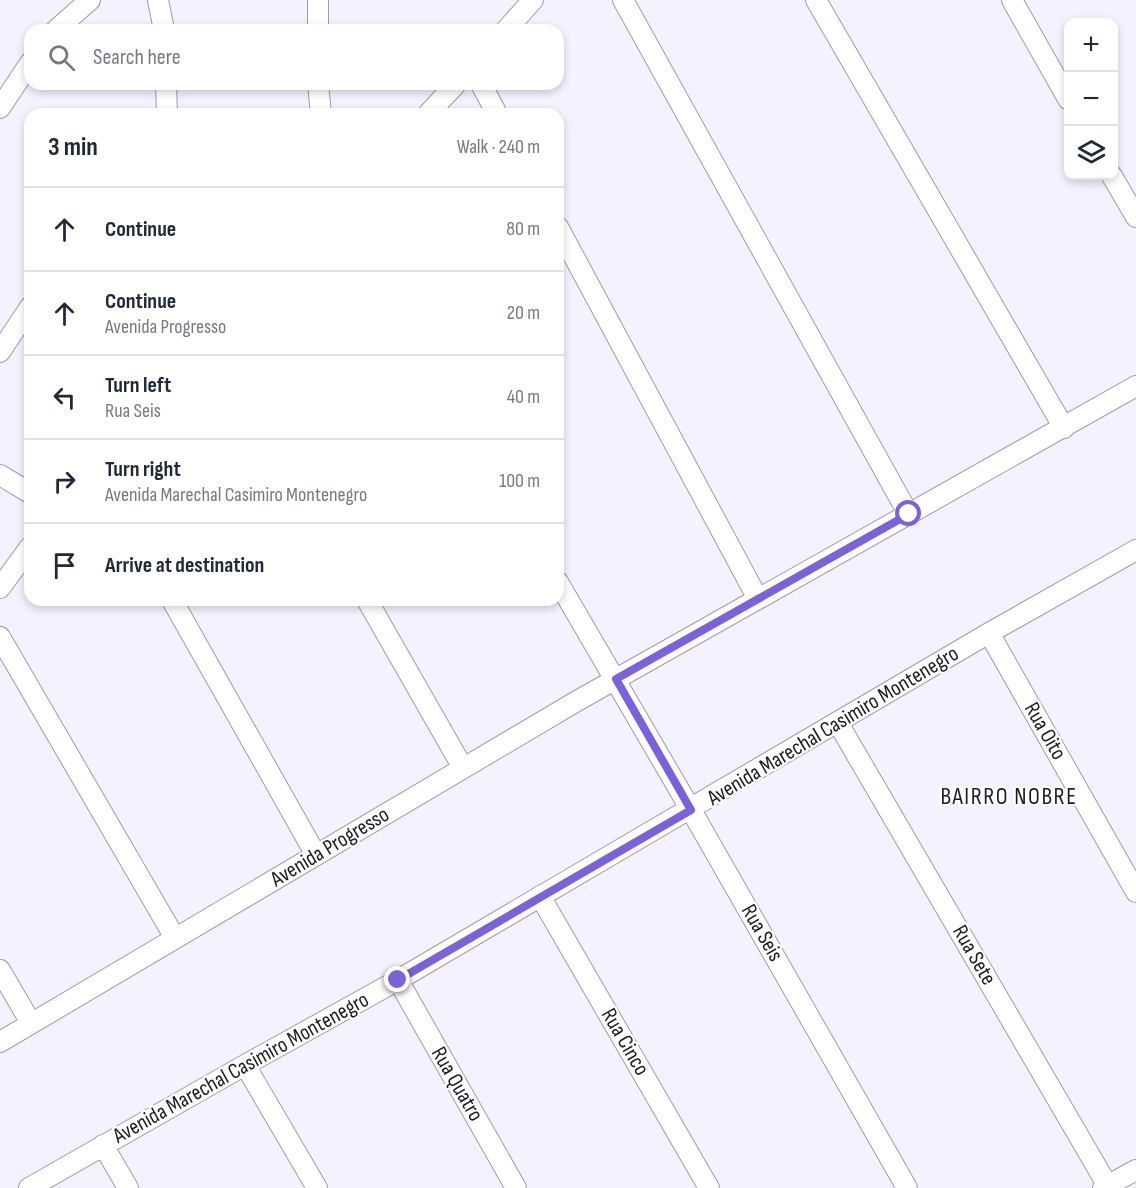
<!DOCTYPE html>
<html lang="en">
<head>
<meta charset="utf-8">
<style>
	body { margin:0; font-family:"Sofia Sans Condensed",sans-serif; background:#f6f6f7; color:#1f2937 }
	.controls { position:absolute; right:18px; top:18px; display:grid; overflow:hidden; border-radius:12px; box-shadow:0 3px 9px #0003 }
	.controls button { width:54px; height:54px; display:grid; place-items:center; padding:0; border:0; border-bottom:2px solid #e0e1e3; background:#fff; color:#1f2937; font:30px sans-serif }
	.stop { position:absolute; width:18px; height:18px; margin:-14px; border:4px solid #7c61dc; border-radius:50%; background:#fff }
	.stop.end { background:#7c61dc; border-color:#fff; box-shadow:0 2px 6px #0008 }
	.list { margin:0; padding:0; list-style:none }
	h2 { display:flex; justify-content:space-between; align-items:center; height:78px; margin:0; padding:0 24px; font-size:26px }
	h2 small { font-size:20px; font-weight:400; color:#747a83 }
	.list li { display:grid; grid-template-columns:39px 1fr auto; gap:18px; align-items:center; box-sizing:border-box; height:84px; padding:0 24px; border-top:2px solid #e0e1e3 }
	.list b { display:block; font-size:22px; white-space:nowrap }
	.list p { margin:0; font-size:20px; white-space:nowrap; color:#747a83 }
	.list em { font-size:20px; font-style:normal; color:#747a83 }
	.icon { flex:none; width:33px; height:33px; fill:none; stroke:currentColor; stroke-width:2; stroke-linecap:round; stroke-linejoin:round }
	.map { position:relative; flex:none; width:1136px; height:1188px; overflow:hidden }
	.search { position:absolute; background:#fff; box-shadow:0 3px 9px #0003; left:24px; top:24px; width:540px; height:66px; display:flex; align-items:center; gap:15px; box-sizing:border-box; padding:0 21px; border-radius:18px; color:#747a83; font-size:22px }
	.panel { position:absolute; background:#fff; box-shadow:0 3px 9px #0003; left:24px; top:108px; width:540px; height:498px; border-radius:18px }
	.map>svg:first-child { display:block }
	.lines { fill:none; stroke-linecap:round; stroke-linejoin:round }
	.minor-casing { stroke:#9e9ca8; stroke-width:22 }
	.minor { stroke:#fff; stroke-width:20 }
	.route { stroke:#7c61dc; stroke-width:8 }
	.labels { text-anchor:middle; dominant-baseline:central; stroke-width:4.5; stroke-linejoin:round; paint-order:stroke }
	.street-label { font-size:22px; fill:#1c1b1f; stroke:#fff }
	.neighbourhood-label { font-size:24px; letter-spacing:1.5px; fill:#1c1b1f; stroke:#fff }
</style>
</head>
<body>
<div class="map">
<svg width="1136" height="1188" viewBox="0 0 1136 1188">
	<rect width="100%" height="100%" fill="#f4f2fe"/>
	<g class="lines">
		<!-- minor casing -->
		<g class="minor-casing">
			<path id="minor" d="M158,0L164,30
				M623,0L909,515
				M816,0L1064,428
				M1012,0L1068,99
				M56,30L90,0
				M318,30V0
				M506,30L533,0
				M166,84L167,114
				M318,84L321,114
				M481,84L497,114
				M0,108L30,63
				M428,114L456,84
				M1112,176L1136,217
				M558,227L758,599
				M0,352L30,307
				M0,475L30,493
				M558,582L691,810L907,1188
				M0,588L30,547
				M172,600L316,855
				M367,600L463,768
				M989,633L1136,892
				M0,637L175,938
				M838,723L1109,1188
				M540,896L709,1188
				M0,970L31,1023
				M398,980L516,1188
				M0,1042L577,701L1136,386
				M245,1065L317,1188
				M103,1145L128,1188
				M29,1188L245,1065L398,980L989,633L1136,550
				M1103,1188L1136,1170"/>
		</g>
		<!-- minor -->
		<use href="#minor" class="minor"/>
	</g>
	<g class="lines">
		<!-- route -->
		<path class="route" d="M398,980L691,810L616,679L909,514"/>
	</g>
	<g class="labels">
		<!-- street labels -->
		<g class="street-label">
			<text transform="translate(833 726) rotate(-31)">Avenida Marechal Casimiro Montenegro</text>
			<text transform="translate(1045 731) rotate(60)">Rua Oito</text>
			<text transform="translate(330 847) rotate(-31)">Avenida Progresso</text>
			<text transform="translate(762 933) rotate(60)">Rua Seis</text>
			<text transform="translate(974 955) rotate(60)">Rua Sete</text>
			<text transform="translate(625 1042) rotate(60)">Rua Cinco</text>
			<text transform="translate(241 1068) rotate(-29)">Avenida Marechal Casimiro Montenegro</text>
			<text transform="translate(457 1084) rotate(60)">Rua Quatro</text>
		</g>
		<!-- neighbourhood labels -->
		<g class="neighbourhood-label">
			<text x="1009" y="796">BAIRRO NOBRE</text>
		</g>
	</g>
</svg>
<div class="controls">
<button>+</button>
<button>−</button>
<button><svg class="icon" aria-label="layers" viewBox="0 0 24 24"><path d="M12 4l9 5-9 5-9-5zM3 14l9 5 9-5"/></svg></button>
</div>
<div class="stop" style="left:909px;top:514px"></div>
<div class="stop end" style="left:398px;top:980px"></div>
<div class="search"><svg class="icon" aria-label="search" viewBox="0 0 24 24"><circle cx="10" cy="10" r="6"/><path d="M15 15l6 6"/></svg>Search here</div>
<section class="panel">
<h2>3 min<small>Walk · 240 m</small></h2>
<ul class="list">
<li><svg class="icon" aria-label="ahead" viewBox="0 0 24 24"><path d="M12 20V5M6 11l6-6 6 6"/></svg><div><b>Continue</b></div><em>80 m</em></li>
<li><svg class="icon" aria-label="ahead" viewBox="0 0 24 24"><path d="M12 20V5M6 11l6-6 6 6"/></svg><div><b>Continue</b><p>Avenida Progresso</p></div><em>20 m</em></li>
<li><svg class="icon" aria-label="left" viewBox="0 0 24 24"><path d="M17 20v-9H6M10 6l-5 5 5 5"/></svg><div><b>Turn left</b><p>Rua Seis</p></div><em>40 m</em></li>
<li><svg class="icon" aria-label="right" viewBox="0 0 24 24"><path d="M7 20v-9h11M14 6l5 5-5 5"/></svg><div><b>Turn right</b><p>Avenida Marechal Casimiro Montenegro</p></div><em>100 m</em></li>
<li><svg class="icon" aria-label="arrive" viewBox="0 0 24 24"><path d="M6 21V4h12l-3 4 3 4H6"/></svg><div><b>Arrive at destination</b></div></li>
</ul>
</section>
</div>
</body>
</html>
